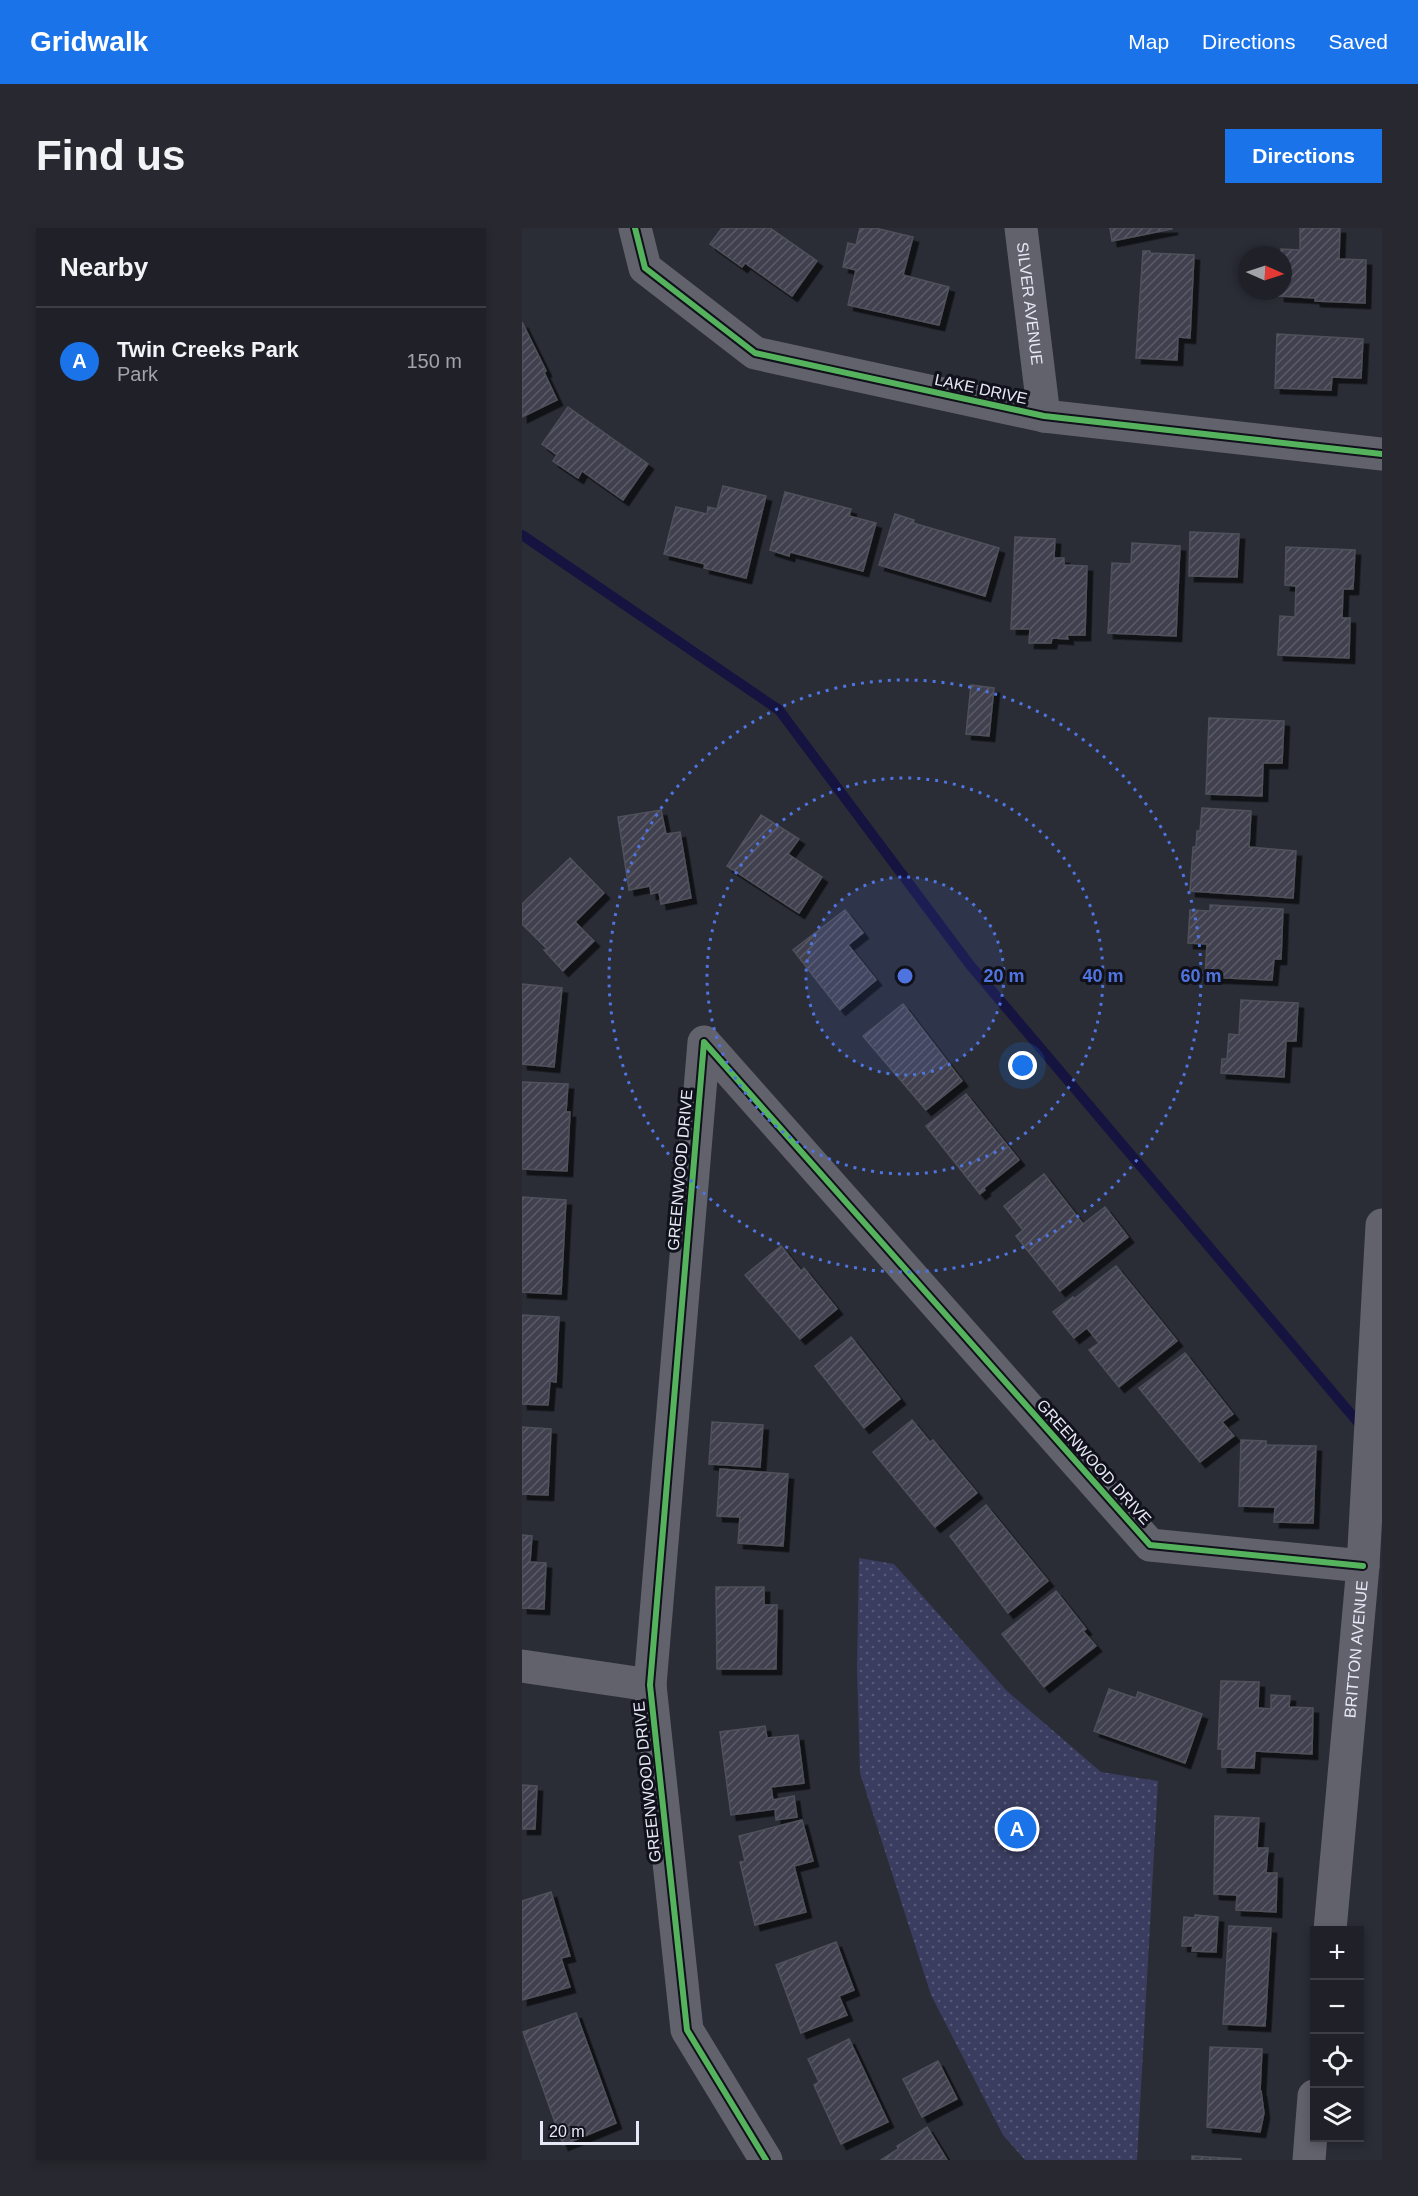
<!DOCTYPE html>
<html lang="en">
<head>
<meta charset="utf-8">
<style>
	body { margin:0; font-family:Arial,sans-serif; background:#282930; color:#f1f3f6 }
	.controls { position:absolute; right:18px; bottom:18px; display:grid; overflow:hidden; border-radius:0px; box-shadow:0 3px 9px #0003 }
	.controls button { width:54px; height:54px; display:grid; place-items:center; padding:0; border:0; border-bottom:2px solid #3d3e45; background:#202128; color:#f1f3f6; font:30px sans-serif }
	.compass { position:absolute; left:716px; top:18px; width:54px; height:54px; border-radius:50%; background:#202128; box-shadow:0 3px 9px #0003; rotate:93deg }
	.scale { position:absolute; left:18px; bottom:15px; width:99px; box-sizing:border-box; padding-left:6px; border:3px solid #e6e8f5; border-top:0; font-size:16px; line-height:21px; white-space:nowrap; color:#e6e8f5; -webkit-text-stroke:4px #10111a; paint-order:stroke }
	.you { position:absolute; left:501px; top:838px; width:21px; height:21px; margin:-15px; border:4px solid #fff; border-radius:50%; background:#1a73e8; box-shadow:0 0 0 9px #1a73e833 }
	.badge { display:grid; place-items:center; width:39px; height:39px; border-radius:50%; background:#1a73e8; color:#fff; font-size:20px; font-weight:700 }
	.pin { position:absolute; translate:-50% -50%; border:3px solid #fff; box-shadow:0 2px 6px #0006 }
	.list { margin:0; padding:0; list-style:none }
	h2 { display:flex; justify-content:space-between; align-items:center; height:78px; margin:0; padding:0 24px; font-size:26px }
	h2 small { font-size:20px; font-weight:400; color:#a2a3a8 }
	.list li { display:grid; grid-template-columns:39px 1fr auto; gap:18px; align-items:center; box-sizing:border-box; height:108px; padding:0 24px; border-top:2px solid #3d3e45 }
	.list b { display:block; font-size:22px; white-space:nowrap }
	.list p { margin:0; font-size:20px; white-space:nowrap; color:#a2a3a8 }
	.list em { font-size:20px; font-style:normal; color:#a2a3a8 }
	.icon { flex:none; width:33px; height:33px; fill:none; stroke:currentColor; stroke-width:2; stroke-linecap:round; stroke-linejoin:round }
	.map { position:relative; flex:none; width:860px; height:1932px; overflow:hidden; border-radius:0px }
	header { display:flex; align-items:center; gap:36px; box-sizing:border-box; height:84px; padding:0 30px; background:#1a73e8; color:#fff }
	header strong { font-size:28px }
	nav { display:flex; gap:33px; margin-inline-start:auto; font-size:21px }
	.intro { display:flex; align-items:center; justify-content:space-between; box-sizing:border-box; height:144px; padding:0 36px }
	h1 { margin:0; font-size:42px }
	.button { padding:15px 27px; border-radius:0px; background:#1a73e8; color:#fff; font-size:21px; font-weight:700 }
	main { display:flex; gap:36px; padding:0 36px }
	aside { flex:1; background:#202128; border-radius:0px; box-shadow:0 3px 9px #0003 }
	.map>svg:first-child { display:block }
	.park { fill:url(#park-dots) }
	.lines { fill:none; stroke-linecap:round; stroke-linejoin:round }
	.stream { stroke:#151340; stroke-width:10 }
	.building { fill:url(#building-hatch); stroke:#50515a; stroke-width:1.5; filter:url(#shadow) }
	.minor { stroke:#61626c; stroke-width:33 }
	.cycleway-casing { stroke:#10111a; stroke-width:10 }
	.cycleway { stroke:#56b35d; stroke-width:6 }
	.ring { fill:none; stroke:#4f74df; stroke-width:3; stroke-dasharray:3 6 }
	.labels { text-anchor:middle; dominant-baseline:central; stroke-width:6; stroke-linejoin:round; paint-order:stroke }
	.street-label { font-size:16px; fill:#e6e8f5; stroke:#10111a }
	.centre { fill:#4f74df; stroke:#10111a; stroke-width:3 }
	.ring-label { font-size:18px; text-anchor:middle; font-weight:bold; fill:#4f74df; stroke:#10111a; stroke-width:6; stroke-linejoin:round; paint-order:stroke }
</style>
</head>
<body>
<header>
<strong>Gridwalk</strong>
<nav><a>Map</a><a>Directions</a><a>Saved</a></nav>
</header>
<div class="intro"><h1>Find us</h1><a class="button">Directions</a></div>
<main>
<aside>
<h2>Nearby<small></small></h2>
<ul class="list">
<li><span class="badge">A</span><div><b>Twin Creeks Park</b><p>Park</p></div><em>150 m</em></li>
</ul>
</aside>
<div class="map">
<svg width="860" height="1932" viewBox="0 0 860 1932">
	<defs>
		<pattern id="park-dots" width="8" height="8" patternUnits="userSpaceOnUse" patternTransform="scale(1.5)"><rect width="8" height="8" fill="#3a3d5f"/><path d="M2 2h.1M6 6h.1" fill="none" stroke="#565977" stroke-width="1.8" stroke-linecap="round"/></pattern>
		<pattern id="building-hatch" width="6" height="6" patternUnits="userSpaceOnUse" patternTransform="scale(1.5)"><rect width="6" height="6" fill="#3f404f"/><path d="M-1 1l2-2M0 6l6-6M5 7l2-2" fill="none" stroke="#5b5c69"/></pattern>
		<filter id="shadow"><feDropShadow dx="5.5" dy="5.5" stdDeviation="0" flood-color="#0009"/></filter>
	</defs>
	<rect width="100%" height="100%" fill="#2a2c36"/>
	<!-- park -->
	<path class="park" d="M337,1330L372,1336L485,1463L579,1544L636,1553L615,1932H503L481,1907L409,1767L338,1545L335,1442Z"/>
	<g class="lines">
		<!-- stream -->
		<path class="stream" d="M0,307L257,482L448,737L840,1199"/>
	</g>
	<!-- building -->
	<path class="building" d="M200,0H248L295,33L270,68L223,35L220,39L188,16Z
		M338,0H353L391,9L381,47L427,59L417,97L326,77L334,42L321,39L326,15L334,17Z
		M588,0H650V1L590,13Z
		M778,0H818L817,31L844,32L843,75L793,73V70L757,68V63H761V27H759V21L778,22Z
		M621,23H628V25L672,27L668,110L656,109L655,132L614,130Z
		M0,94L24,143L22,144L35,172L0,189Z
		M755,106L841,111L839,150L810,149L809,162L753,160Z
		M46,179L126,236L101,272L60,243L56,250L31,233L35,227L20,216Z
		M201,258L244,268L224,350L182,340L183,336L142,326L154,279L185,286L186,279L195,281Z
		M263,264L329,281L327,288L354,295L341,343L268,324L267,328L248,322Z
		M373,286L392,292L391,295L477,320L463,368L357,337Z
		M668,304L717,306L715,349L667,348Z
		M493,309L533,311L532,330H542V337L565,338L563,407H545L546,411L530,410L529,415H507L508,401H489Z
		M610,315L658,318L654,408L586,405L590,335L609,336Z
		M764,319L833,322L831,361H821L820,390H828L827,430L756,427L758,388L773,389L774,358L763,357Z
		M449,457L472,460L467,508L444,506Z
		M687,490L762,493L760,535H741L740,568L684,566Z
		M680,580L729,583L727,619L774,623L771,670L668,663L671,619H674L675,603H678Z
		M139,582L144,606L158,604L169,670L139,676L137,664L129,666L128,658L107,662L96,589Z
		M239,587L277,611L266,626L300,649L277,685L205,638Z
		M48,630L82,665L53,694L72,713L41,743L22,722L25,721L0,696V676Z
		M688,677L761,681L759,731H752L750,752L683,749L685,716L666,715L668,682L688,683Z
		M323,682L341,705L326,717L354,752L318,782L271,722Z
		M0,756L40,760L32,839L0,836Z
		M719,772L776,775L774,813H764L762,849L699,845L700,831H705L707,806L717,807Z
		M381,776L440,853L404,882L341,808Z
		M0,854L46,856L44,884H48L45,943L0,941Z
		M444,866L497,932L462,960L463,962L458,966L404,898Z
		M522,946L561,996L583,979L606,1009L538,1063L494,1008L501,1002L482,978Z
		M0,969L44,972L39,1066L0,1064Z
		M259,1018L279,1043L282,1040L315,1081L278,1111L223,1047Z
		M594,1038L655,1113L597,1159L567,1122L577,1115L565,1100L552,1110L531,1084L551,1069L552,1071Z
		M0,1087L37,1089L34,1154L28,1153L26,1177L0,1176Z
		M329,1109L378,1171L342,1200L293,1138Z
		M663,1125L711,1186L700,1194L712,1208L678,1234L617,1160Z
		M390,1192L408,1214L411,1212L455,1265L413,1299L351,1224Z
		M190,1194L241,1197L238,1239L187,1236Z
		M0,1199L29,1201L26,1267L0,1266Z
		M719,1212L744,1213V1217L794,1218L791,1295L752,1294L753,1279L717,1278Z
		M198,1241L266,1246L261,1318L216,1315L218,1289L195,1288Z
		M464,1277L526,1353L486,1385L428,1308Z
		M0,1307L10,1308L8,1334L24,1335L22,1381L0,1380Z
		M194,1359H242V1377H255L254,1441H195Z
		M534,1363L564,1401L561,1403L574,1418L522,1459L480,1406Z
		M699,1453L737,1454L736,1480L749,1481V1467L768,1468L767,1479L791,1480L790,1526L733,1523L732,1540L700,1539V1521H696Z
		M587,1461L614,1470L616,1464L680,1486L663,1535L572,1503Z
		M243,1498L245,1510L276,1507L282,1555L249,1559L251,1572L272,1568L275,1589L254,1592L253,1581L209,1587L198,1504Z
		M0,1557L15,1558L13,1601H0Z
		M693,1588L737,1590L735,1620H746L744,1645H755L754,1684L714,1682L715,1667L692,1666Z
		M280,1592L291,1633L272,1638L284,1684L233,1697L218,1634L223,1633L217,1608Z
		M29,1664L48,1728L39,1730L48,1759L0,1772V1673Z
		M673,1687L696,1689L694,1724L670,1723L671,1718H660L662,1689L673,1690Z
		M707,1698L749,1700L743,1798L701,1796Z
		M314,1714L332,1762L317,1768L325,1787L279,1805L254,1737Z
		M54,1785L94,1895L41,1917L1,1804Z
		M327,1811L366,1894L319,1916L292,1857L297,1854L286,1831Z
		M688,1819L740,1821L738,1863H739L742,1885L738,1904L685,1899Z
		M416,1833L435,1871L400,1889L381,1851Z
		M405,1899L425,1932H359L376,1921L375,1918Z
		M670,1928L719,1931V1932H670Z"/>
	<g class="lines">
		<!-- minor -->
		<g class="minor">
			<path d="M113,0L123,40L233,125L522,188L860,226"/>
			<path id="s1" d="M499,0L522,188"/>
			<path d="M0,1438L128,1457"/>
			<path id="s2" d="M808,1702L841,1338L860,997"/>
			<path d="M244,1932L165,1802L128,1457L182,814L628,1317L841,1338"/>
			<path d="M787,1932L792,1868"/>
		</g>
		<!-- cycleway casing -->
		<g class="cycleway-casing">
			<path id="cycleway" d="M113,0L123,40L233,125L522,188L860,226
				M244,1932L165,1802L128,1457L182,814L628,1317L841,1338"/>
		</g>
		<!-- cycleway -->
		<use href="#cycleway" class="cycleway"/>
	</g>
	<!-- distance rings -->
	<circle cx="383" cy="748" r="99" fill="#4f74df" fill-opacity=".12"/>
	<g class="ring">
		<circle cx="383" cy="748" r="99"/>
		<circle cx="383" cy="748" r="198"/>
		<circle cx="383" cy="748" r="296"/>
	</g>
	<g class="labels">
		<!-- street labels -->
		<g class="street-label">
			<text stroke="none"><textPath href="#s1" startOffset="76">SILVER AVENUE</textPath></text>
			<text transform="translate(459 161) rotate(12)">LAKE DRIVE</text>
			<text transform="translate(158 942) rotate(-85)">GREENWOOD DRIVE</text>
			<text transform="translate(572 1234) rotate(48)">GREENWOOD DRIVE</text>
			<text stroke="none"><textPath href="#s2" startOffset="282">BRITTON AVENUE</textPath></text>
			<text transform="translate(125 1554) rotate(-96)">GREENWOOD DRIVE</text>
		</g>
	</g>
	<circle cx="383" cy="748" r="9" class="centre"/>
	<g class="ring-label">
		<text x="482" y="754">20 m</text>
		<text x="581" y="754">40 m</text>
		<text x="679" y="754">60 m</text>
	</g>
</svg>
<div class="controls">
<button>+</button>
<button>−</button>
<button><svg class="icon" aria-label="locate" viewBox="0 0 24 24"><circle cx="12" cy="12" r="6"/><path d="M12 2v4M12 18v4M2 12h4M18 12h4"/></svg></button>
<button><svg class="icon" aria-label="layers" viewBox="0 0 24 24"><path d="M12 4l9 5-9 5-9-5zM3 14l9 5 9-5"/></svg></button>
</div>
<svg class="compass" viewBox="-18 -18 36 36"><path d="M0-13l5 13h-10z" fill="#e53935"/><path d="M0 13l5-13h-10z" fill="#a2a3a8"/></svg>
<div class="scale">20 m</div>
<div class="you"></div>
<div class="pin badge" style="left:495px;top:1601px">A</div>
</div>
</main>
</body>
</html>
